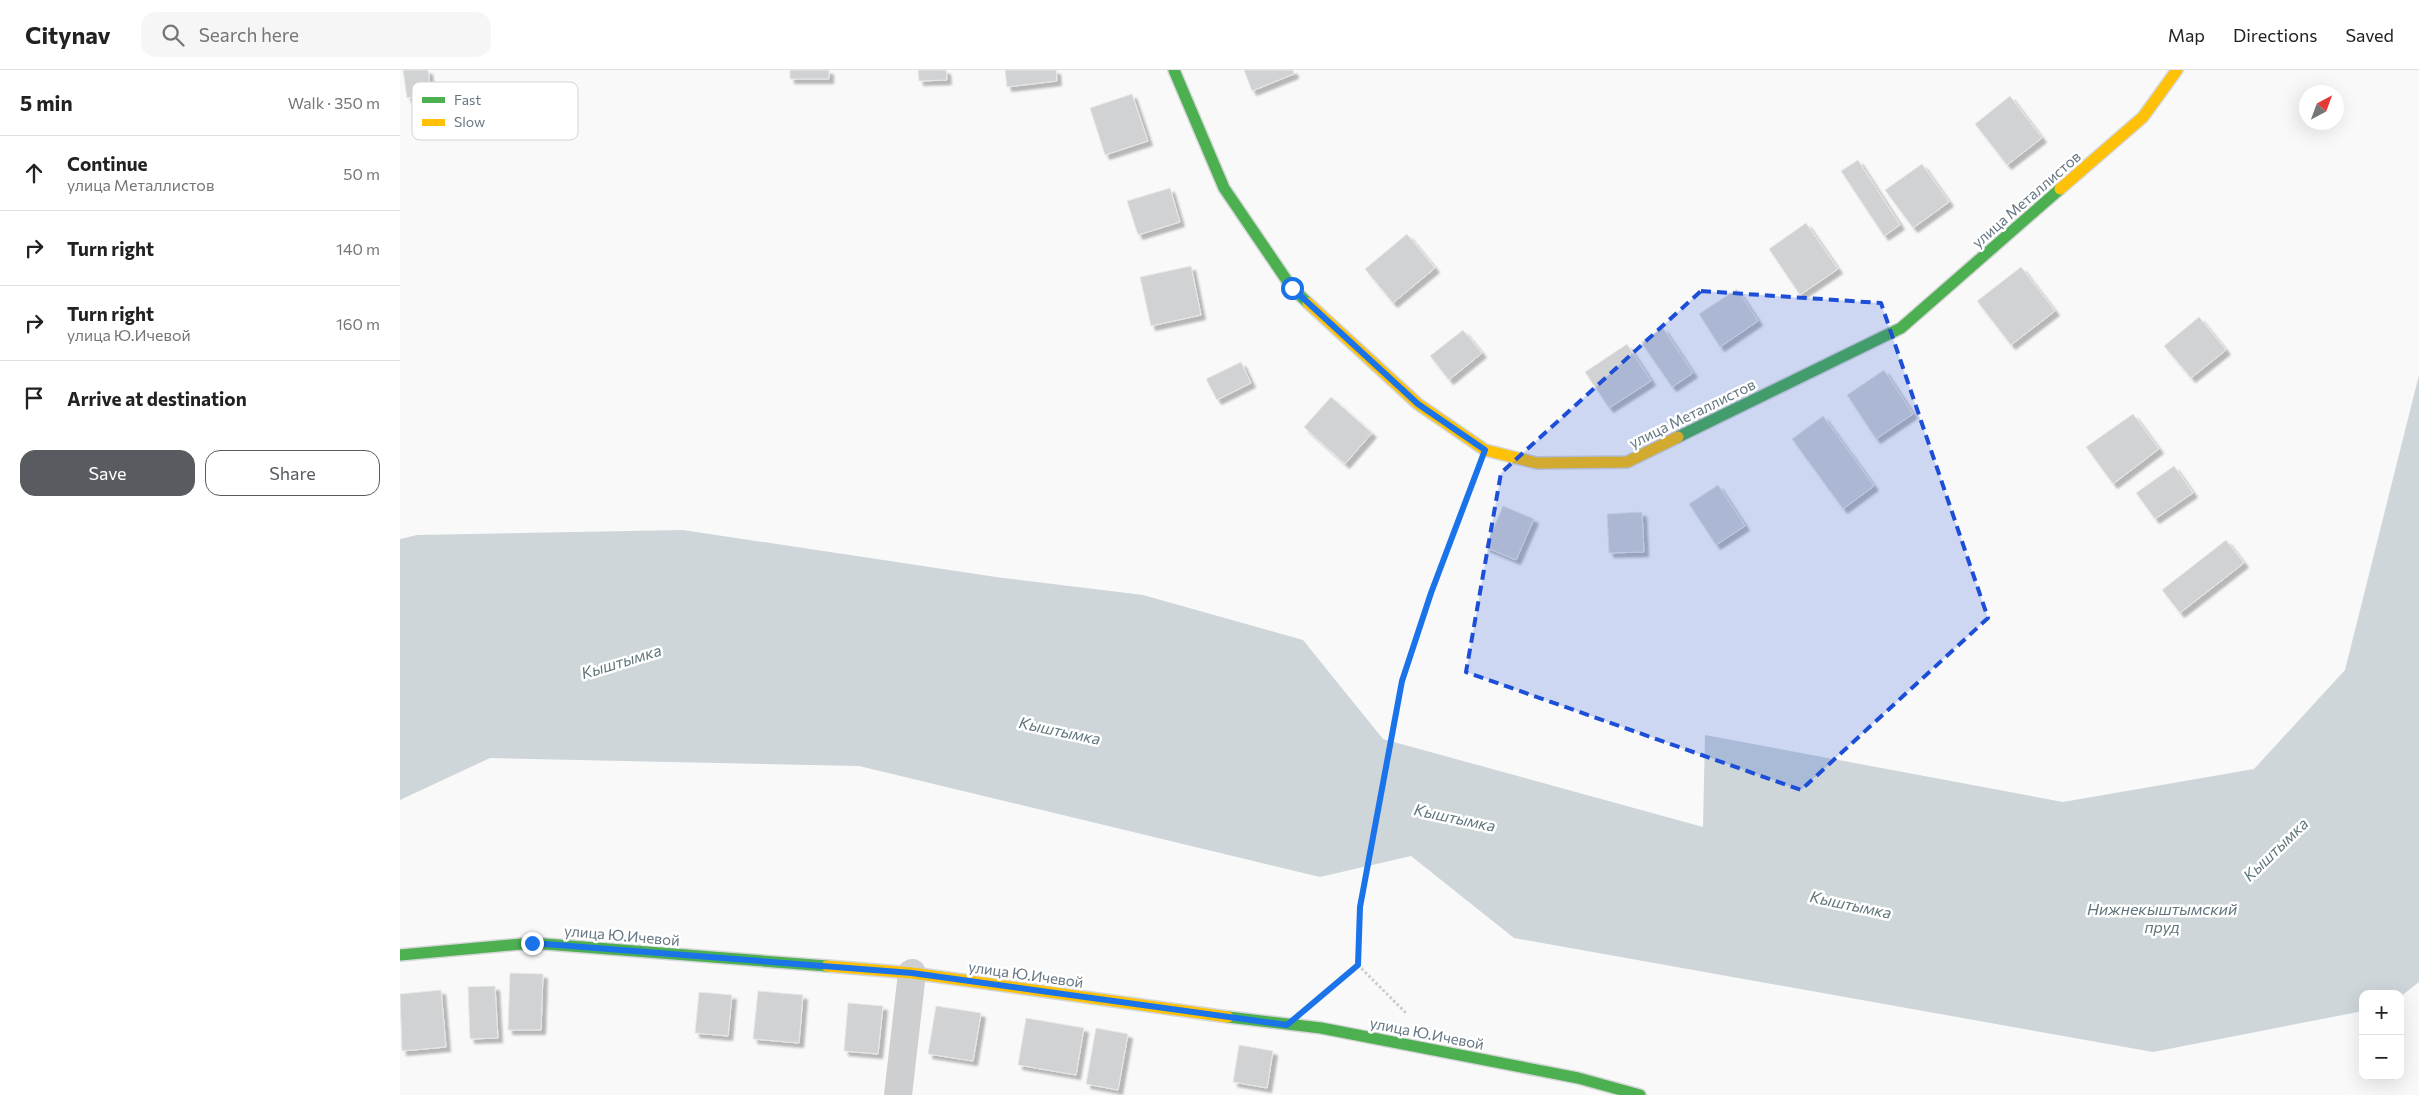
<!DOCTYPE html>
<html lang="en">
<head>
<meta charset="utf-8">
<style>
	body { margin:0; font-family:Commissioner,sans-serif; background:#f6f6f6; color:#222 }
	.controls { position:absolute; right:15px; bottom:15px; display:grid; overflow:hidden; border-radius:10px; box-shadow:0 5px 20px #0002 }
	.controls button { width:45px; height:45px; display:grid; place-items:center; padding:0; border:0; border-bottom:1px solid #e0e0e0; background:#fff; color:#222; font:25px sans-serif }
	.compass { position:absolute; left:1899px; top:15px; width:45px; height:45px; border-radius:50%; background:#fff; box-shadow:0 5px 20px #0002; rotate:41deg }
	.stop { position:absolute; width:15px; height:15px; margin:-11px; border:4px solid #1a73e8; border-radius:50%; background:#fff }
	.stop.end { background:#1a73e8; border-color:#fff; box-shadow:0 1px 5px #0008 }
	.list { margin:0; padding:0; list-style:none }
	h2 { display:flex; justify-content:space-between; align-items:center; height:65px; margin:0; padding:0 20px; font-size:21px }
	h2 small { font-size:16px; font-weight:400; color:#767676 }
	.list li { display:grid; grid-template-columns:32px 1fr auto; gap:15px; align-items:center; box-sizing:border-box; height:75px; padding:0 20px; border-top:1px solid #e0e0e0 }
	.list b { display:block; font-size:19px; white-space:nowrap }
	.list p { margin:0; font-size:16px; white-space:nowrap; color:#767676 }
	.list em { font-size:16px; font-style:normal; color:#767676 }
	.actions { display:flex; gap:10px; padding:15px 20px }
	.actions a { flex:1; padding:11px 0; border:1px solid #585c60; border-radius:15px; text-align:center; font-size:18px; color:#585c60 }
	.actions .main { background:#585c60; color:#fff }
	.icon { flex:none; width:28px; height:28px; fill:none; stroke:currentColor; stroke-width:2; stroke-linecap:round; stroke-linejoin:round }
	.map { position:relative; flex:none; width:2019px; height:1025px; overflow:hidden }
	header { display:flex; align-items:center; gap:30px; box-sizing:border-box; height:70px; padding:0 25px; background:#fff; border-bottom:1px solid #e0e0e0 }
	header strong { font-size:24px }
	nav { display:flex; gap:28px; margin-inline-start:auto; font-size:18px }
	.search { width:350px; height:45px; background:#f6f6f6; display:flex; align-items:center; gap:12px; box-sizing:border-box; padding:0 18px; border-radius:15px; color:#767676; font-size:19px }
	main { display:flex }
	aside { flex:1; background:#fff }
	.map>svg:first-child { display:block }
	.water { fill:#ced6d9 }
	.building { fill:#d0d2d3; stroke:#e8e8e8; filter:url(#shadow) }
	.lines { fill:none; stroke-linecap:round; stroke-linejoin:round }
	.fast-casing { stroke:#d5d6d7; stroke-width:14 }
	.slow-casing { stroke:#d5d6d7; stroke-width:14 }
	.path { stroke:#cbcccd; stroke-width:3; stroke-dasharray:2.5 2.5; stroke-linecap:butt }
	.street { stroke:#cecfd0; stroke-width:28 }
	.fast { stroke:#4caf50; stroke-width:11 }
	.slow { stroke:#ffc107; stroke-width:11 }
	.route { stroke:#1a73e8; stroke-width:6 }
	.marked { fill:#1d4ed8; fill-opacity:0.2; stroke:#1d4ed8; stroke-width:4; stroke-dasharray:10 6; stroke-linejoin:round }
	.labels { text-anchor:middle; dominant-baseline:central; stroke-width:5; stroke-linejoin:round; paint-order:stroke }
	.street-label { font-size:15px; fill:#657683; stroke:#fff }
	.water-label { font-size:16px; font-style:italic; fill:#60757c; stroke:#fff }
	.key { fill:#fff; stroke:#d1d6da; stroke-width:1 }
	.key-label { font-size:14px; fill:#657683 }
</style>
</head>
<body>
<header>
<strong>Citynav</strong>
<div class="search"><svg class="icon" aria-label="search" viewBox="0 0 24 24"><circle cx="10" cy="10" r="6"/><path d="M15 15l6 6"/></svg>Search here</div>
<nav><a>Map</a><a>Directions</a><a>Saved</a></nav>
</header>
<main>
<aside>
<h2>5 min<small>Walk · 350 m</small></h2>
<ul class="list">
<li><svg class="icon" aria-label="ahead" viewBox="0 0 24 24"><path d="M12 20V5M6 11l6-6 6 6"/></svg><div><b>Continue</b><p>улица Металлистов</p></div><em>50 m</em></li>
<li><svg class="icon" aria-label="right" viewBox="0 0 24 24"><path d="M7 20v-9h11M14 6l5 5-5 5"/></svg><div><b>Turn right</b></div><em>140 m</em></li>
<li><svg class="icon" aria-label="right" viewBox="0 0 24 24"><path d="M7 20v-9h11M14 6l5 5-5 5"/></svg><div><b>Turn right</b><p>улица Ю.Ичевой</p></div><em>160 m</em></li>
<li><svg class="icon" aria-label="arrive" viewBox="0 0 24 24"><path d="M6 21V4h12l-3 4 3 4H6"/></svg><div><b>Arrive at destination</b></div></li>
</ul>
<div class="actions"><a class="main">Save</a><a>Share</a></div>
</aside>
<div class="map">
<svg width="2019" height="1025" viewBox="0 0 2019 1025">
	<defs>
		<filter id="shadow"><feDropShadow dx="4.5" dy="4.5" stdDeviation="1" flood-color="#0004"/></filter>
	</defs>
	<rect width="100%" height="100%" fill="#f9f9f9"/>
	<!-- water -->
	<path class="water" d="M2019,305V912L2000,927V924H1963V941L1753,982L1114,868L1011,786L920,807L459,696L90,688L0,730V469L17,465L283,460L596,507L743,525L903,570L983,669L1303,757L1305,665L1663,732L1854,699L1945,600Z"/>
	<!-- building -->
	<path class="building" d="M3,0H28L31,24L7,28Z
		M390,0H429V9H390Z
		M518,0H546L547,10L519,11Z
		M605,0H656L657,11L607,17Z
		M844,0H893L894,4L852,21Z
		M732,24L748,71L705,85L690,38Z
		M1610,26L1642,68L1607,95L1575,54Z
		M1458,90L1500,155L1484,166L1441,101Z
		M1522,94L1549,132L1513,158L1485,120Z
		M770,118L780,152L738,165L727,131Z
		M1406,153L1438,199L1400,225L1369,179Z
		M1007,164L1035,198L993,233L965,199Z
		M791,196L801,245L751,256L740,207Z
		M1621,197L1655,241L1611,275L1577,231Z
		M1337,219L1358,251L1320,277L1299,244Z
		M1799,247L1826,280L1791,308L1764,276Z
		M1263,258L1293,303L1272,317L1241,272Z
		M1063,260L1082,283L1049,310L1030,286Z
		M1227,274L1251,311L1209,338L1185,302Z
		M841,292L851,313L817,330L806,309Z
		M1484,300L1513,344L1476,369L1447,325Z
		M931,327L972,363L945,394L904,357Z
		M1733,344L1759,379L1713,414L1686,377Z
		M1423,346L1474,416L1443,439L1392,369Z
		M1774,396L1793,423L1755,449L1736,423Z
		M1318,415L1345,456L1316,475L1289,434Z
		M1103,436L1134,449L1116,490L1085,477Z
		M1242,442L1244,482L1209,483L1207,444Z
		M1826,470L1844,493L1780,543L1762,520Z
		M110,903L143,904L141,960H108Z
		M95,916L98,968L70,969L68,917Z
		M41,920L46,977L2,981L0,924Z
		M358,921L403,925L399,973L353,969Z
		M299,922L332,925L328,966L295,963Z
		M448,933L483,936L478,984L444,981Z
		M536,936L581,943L573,991L528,984Z
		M626,948L684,958L676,1005L618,995Z
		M696,958L728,964L718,1020L686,1014Z
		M839,975L873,981L867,1018L833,1012Z"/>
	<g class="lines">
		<!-- fast casing -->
		<g class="fast-casing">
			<path id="fast" d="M774,0L824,118L892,218L908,233
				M1278,367L1501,258L1660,119
				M0,885L132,873L427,896
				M828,947L921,958L1178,1008L1240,1025"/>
		</g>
		<!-- slow casing -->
		<g class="slow-casing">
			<path id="slow" d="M1660,119L1743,47L1777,0
				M908,233L1018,334L1085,380L1137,393L1227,392L1278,367
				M427,896L512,903L828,947"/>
		</g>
		<!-- path -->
		<path class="path" d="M958,895L1007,944
			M919,928L958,895L960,837L1002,611L1031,523L1075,406"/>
		<!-- street -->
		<path class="street" d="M498,1025L512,903"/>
		<!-- fast -->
		<use href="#fast" class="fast"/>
		<!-- slow -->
		<use href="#slow" class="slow"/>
	</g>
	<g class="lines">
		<!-- route -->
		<path class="route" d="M132,873L512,903L887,955L958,895L960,837L1002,611L1031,523L1085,380L1018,334L892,218"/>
	</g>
	<!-- marked area -->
	<path class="marked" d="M1301,221L1481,233L1588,548L1401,720L1066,602L1101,403Z"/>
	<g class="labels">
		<!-- street labels -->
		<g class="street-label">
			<text transform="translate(1626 129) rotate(-41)">улица Металлистов</text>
			<text transform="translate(1292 343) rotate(-26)">улица Металлистов</text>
			<text transform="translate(222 865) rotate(5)">улица Ю.Ичевой</text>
			<text transform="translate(626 904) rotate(8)">улица Ю.Ичевой</text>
			<text transform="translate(1027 963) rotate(11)">улица Ю.Ичевой</text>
		</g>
		<!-- water labels -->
		<g class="water-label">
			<text transform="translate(221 591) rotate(-17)">Кыштымка</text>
			<text transform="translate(660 660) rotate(12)">Кыштымка</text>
			<text transform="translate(1055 747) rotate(12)">Кыштымка</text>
			<text transform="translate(1875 779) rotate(-44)">Кыштымка</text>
			<text transform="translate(1451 834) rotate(12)">Кыштымка</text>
			<text x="1762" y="838">Нижнекыштымский<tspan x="1762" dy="18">пруд</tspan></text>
		</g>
	</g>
	<!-- legend -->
	<rect x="12" y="12" width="166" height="58" rx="8" class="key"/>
	<rect x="22" y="27" width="23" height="6" fill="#4caf50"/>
	<rect x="22" y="49" width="23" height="7" fill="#ffc107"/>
	<g class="key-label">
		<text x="54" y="35">Fast</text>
		<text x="54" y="57">Slow</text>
	</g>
</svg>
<div class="controls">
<button>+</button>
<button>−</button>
</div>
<svg class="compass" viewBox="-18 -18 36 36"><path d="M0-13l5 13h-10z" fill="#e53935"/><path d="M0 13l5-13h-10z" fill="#767676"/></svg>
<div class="stop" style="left:892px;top:218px"></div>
<div class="stop end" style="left:132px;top:873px"></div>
</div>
</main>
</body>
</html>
